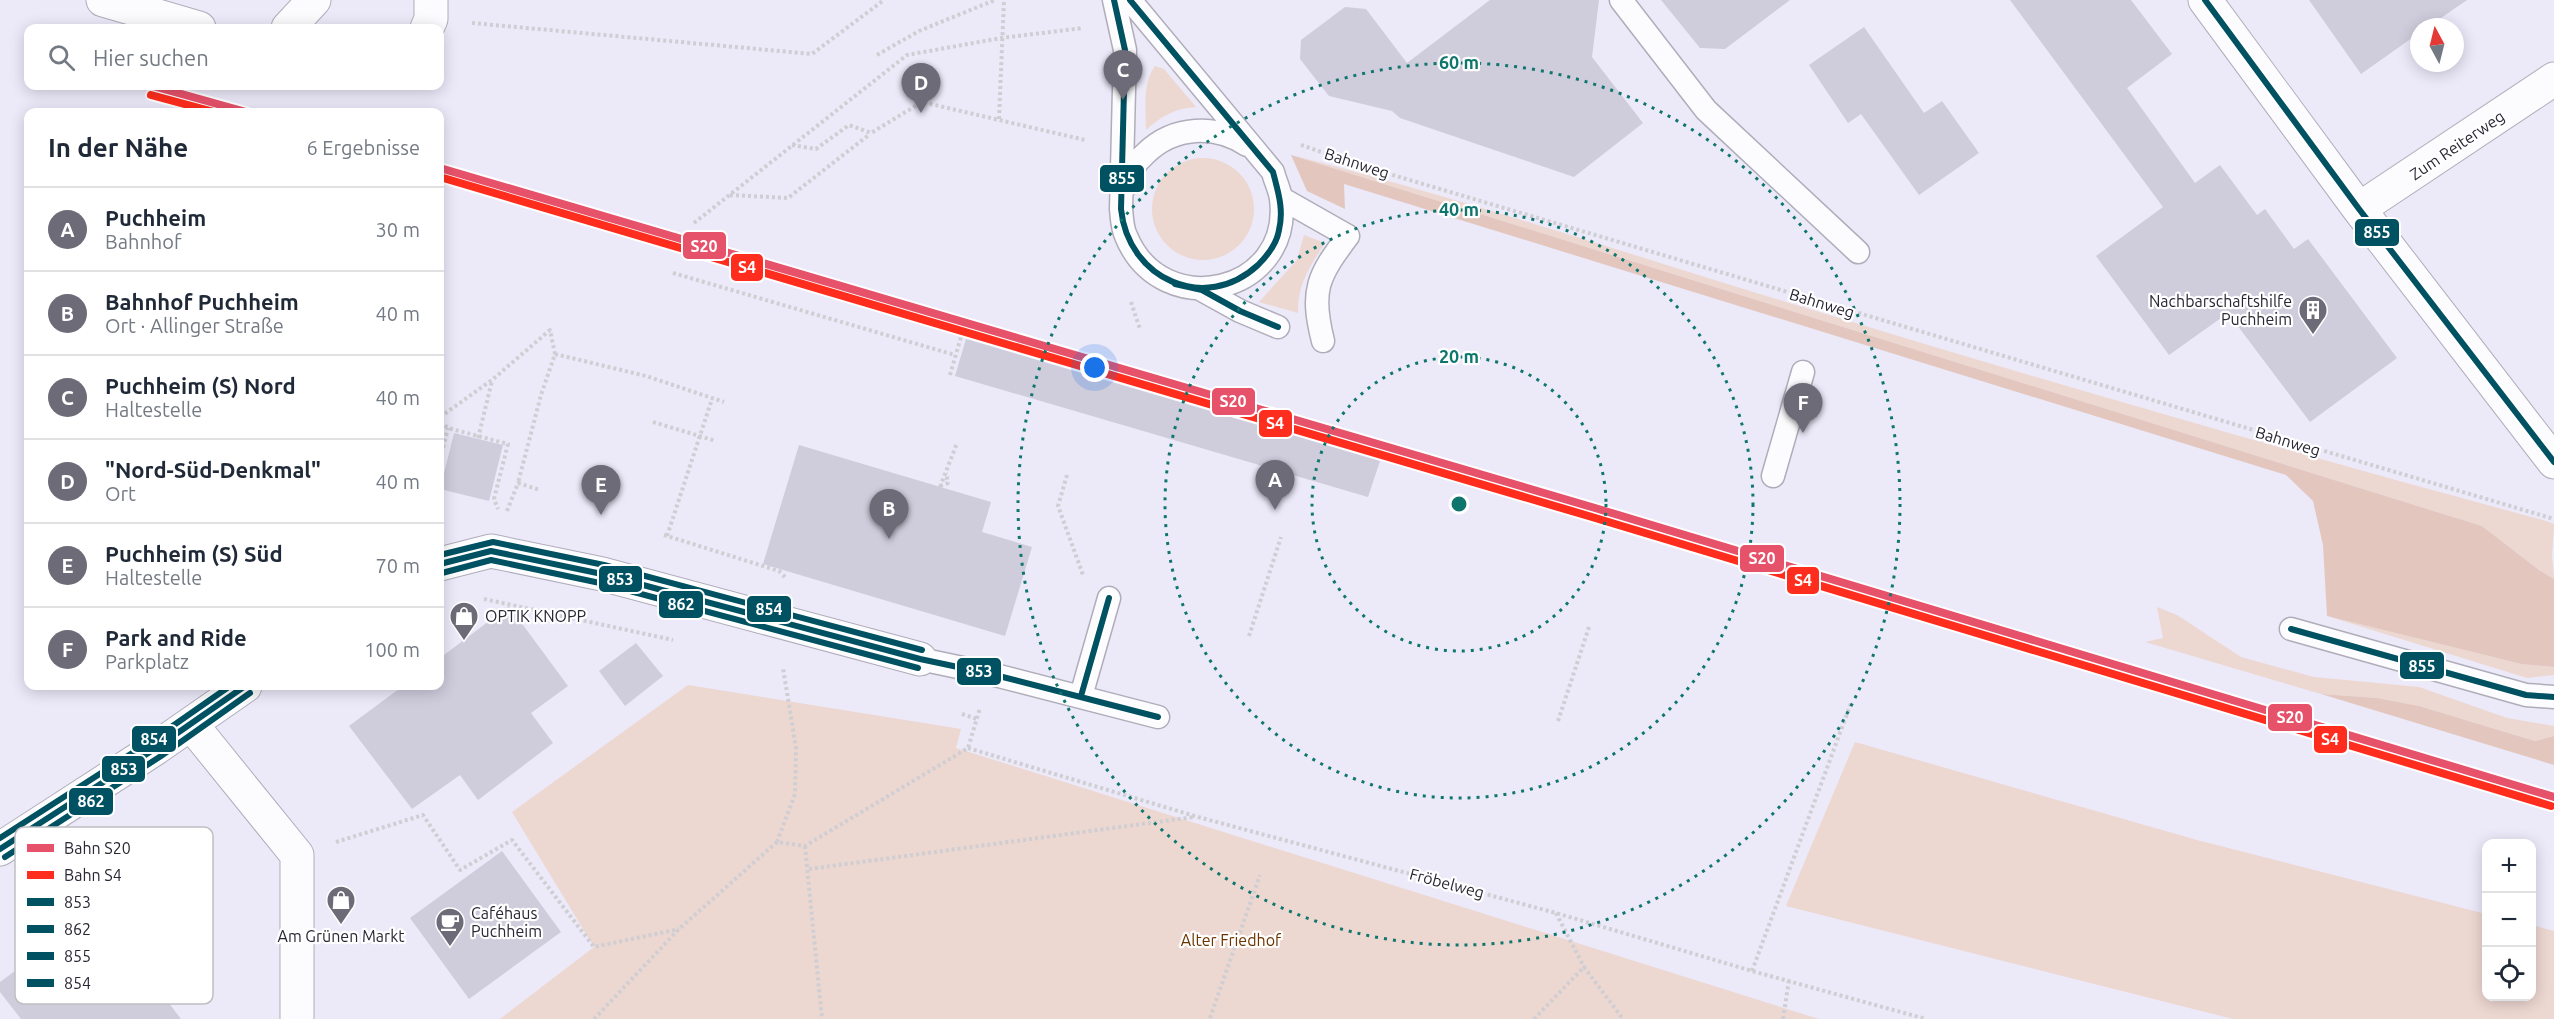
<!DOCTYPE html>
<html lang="de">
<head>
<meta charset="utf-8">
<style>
	body { margin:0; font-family:Ubuntu,sans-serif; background:#f6f6f7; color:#1f2937 }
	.controls { position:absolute; right:18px; bottom:18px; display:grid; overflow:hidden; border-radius:12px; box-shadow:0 3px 15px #0003 }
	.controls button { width:54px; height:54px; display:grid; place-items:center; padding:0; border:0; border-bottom:2px solid #e0e1e3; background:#fff; color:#1f2937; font:30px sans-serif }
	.compass { position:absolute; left:2410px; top:18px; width:54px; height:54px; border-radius:50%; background:#fff; box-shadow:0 3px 15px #0003; rotate:353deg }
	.you { position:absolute; left:1095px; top:368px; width:21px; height:21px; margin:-15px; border:4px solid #fff; border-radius:50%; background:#1a73e8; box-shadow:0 0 0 9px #1a73e833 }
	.badge { display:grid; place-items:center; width:39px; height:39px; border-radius:50%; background:#6d6b78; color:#fff; font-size:20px; font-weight:700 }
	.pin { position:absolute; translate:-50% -50px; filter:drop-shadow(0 2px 3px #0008) }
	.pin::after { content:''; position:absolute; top:32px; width:21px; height:18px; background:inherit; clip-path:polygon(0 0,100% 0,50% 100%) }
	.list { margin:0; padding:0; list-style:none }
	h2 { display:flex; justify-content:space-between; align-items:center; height:78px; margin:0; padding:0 24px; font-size:26px }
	h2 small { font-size:20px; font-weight:400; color:#747a83 }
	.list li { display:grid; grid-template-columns:39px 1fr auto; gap:18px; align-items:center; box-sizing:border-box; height:84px; padding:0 24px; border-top:2px solid #e0e1e3 }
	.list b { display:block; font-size:22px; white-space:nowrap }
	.list p { margin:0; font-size:20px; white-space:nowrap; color:#747a83 }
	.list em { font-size:20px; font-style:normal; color:#747a83 }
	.icon { flex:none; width:33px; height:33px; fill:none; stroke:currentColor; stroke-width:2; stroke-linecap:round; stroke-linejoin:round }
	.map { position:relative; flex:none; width:2554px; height:1019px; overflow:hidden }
	.search { position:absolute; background:#fff; box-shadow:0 3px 15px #0003; left:24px; top:24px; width:420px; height:66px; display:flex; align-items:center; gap:15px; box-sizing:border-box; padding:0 21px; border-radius:12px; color:#747a83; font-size:22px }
	.panel { position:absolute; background:#fff; box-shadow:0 3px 15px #0003; left:24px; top:108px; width:420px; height:582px; border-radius:12px }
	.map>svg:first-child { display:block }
	.green { fill:#edd7d1 }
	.forest { fill:#e3c7be }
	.building { fill:#cfccdc }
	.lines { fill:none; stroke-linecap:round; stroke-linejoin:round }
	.lane-casing { stroke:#b0adba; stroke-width:25 }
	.street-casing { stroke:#b0adba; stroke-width:35 }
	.path { stroke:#cfced3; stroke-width:4; stroke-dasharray:3 3; stroke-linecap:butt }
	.lane { stroke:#fcfcfe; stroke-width:22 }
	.street { stroke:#fcfcfe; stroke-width:33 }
	.bus-1-casing { stroke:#fff; stroke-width:10 }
	.bus-2-casing { stroke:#fff; stroke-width:10 }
	.bus-3-casing { stroke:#fff; stroke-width:10 }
	.bus-4-casing { stroke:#fff; stroke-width:10 }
	.bus-1 { stroke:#005262; stroke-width:6 }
	.bus-2 { stroke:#005262; stroke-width:6 }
	.bus-3 { stroke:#005262; stroke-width:6 }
	.bus-4 { stroke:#005262; stroke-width:6 }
	.rail-1-casing { stroke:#fff; stroke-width:12 }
	.rail-2-casing { stroke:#fff; stroke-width:12 }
	.rail-1 { stroke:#e7526b; stroke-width:8 }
	.rail-2 { stroke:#ff2d1d; stroke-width:8 }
	.ring { fill:none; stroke:#0f766e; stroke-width:3; stroke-dasharray:3 6 }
	.labels { text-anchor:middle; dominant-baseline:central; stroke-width:4.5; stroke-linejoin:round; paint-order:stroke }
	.street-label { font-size:16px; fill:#292733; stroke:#fff }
	.poi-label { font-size:16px; fill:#292733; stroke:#fff; text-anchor:start }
	.park-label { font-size:16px; fill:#6e3400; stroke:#fff }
	.key { fill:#fff; stroke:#bfbec2; stroke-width:1.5 }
	.key-label { font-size:16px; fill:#292733 }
	.centre { fill:#0f766e; stroke:#fff; stroke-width:3 }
	.ring-label { font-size:18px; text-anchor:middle; font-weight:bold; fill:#0f766e; stroke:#fff; stroke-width:4.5; stroke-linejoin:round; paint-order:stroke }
	.line-badge { stroke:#fff; stroke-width:2 }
	.badge-label { font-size:16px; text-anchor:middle; font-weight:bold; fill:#fff }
</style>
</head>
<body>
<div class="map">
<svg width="2554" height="1019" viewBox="0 0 2554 1019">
	<rect width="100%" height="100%" fill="#ece9f9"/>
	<!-- green -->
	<path class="green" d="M1155,66L1164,69L1196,107C1176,108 1161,116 1146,130C1146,109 1142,84 1155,66Z
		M1291,155C1469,200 1643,259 1819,312C2059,385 2300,455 2543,520L2554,524L2552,556L2554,579L2539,570L2482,526Z
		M1152 209a51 51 0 1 1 102 0a51 51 0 1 1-102 0Z
		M1304,235L1325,243C1310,266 1297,285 1298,313L1259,302L1297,260Z
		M2157,607L2177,615L2241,657L2314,677L2419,687L2507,718L2554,726V736L2535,741L2419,706L2377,698L2321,694L2145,642L2163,638Z
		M2327,616L2521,664L2554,667V675L2527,678Z
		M688,685L961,729L956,748L1819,1019H500L594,947L512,812Z
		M1855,742L2197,840L2486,914V996H2532V925L2554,931V1019H2233L1786,906Z"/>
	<!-- forest -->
	<path class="forest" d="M1291,155L2482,526L2539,570L2554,579V667L2521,664L2327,616L2323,545L2313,501L2286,475L1344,184L1345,209L1307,191Z
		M2321,694L2377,698L2419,706L2535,741L2554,736V765Z"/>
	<!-- building -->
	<path class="building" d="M1490,0H1599L1592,57L1643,123L1574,177L1400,118L1392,111L1329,96L1300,59L1301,40L1345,7L1366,9L1407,63Z
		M1661,0H1790L1725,49L1700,48Z
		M2010,0H2131L2172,54L2127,88L2195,183L2220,165L2257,215L2265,209L2294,249L2308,239L2397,358L2310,422L2228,313L2169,355L2096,256L2163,207Z
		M2309,0H2467L2428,27H2419V33L2361,74Z
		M1864,27L1924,113L1942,101L1979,153L1919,195L1861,114L1848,123L1809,65Z
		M966,339L1380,461L1368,497L955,376Z
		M454,433L503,445L489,501L440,489Z
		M799,445L991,502L982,532L1032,547L1005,636L763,564Z
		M509,606L568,686L531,713L553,743L478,800L460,775L412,809L349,726L403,686H440V658Z
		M636,643L663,676L625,706L599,671Z
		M502,851L561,932L469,999L410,918Z
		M98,910L181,1019H21L0,992V982Z"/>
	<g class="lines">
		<!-- lane casing -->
		<g class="lane-casing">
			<path id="lane" d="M1114,0L1125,50L1121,209C1122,218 1122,228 1126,236C1162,324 1293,293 1281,199C1280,190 1275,181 1273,172L1130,0
				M1621,0L1706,110L1858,252
				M1124,188C1127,175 1136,162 1146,153C1174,126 1215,124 1247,145
				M1281,198L1348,236C1318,276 1310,290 1323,341
				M1202,290L1240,311L1278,327
				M1773,476L1803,372
				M2291,629L2526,695L2554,697
				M920,659L991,674L1158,717
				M1081,696L1109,598"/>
		</g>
		<!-- street casing -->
		<g class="street-casing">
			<path id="street" d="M103,0L199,28
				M2205,0L2359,209L2554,462
				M288,28L314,0
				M427,28L431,19V0
				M2359,209L2554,79
				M440,564L491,551L602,574L920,659
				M191,724L297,855V1019
				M0,849L156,748L245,686"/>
		</g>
		<!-- path -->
		<path class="path" d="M472,23L812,54L884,0
			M877,55L919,31L995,0
			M999,119L1004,0
			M792,145L816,149L849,125L871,133L922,102L1085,140
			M1301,145L1359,165L2554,519
			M730,195L788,198L870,134
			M694,223L907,55L1001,38L1083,28
			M673,273L955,355
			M1131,302L1140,329
			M555,354L646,376L724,402
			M950,375L961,337
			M440,417L492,380L550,330L555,354L541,395L518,483
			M440,422L448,428L508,444L494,499L498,509
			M653,422L716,441
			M478,438L492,381
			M440,459L448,428
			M1067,475L1058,506L1083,575
			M940,486L948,483L946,473
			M940,487L957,443
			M507,511L518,483L540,490
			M664,535L779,571L785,577
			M667,536L712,399
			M484,599L673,640
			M1249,636L1281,537
			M962,714L977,719
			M1558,721L1589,627
			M968,748L1198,817L1556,913L1752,971L1926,1019
			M336,842L423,815L460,870L512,840L594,947L679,929
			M777,842L795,794L796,748L783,668
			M805,846L822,1019
			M809,869L1194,817
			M1556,913L1584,967
			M1752,971L1851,703
			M1210,1018L1260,875
			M594,1019L679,929L777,842L805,846L968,748L980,708
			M1534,1019L1584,967L1623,1019
			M1783,1019L1789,980"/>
		<!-- lane -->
		<use href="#lane" class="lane"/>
		<!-- street -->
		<use href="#street" class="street"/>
		<!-- bus-1 casing -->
		<g class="bus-1-casing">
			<path id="bus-1" d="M440,564L491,551L602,574L920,659L991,674L1158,717
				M1081,696L1109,598
				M0,849L156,748L245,686"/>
		</g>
		<!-- bus-2 casing -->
		<g class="bus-2-casing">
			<path id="bus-2" d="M442,573L491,560L600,583L918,668
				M5,857L161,756L250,693"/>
		</g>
		<!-- bus-3 casing -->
		<g class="bus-3-casing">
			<path id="bus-3" d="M1114,0L1125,50L1121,209C1128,279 1205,314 1258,265C1267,256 1277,243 1279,230C1284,209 1278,192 1273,172L1130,0
				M2205,0L2359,209L2554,462
				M1175,284L1202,290L1240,311L1278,327
				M2291,629L2526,695L2554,697"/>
		</g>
		<!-- bus-4 casing -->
		<g class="bus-4-casing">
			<path id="bus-4" d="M440,555L493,542L604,565L922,650
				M0,838L151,741L230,686"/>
		</g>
		<!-- bus-1 -->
		<use href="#bus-1" class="bus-1"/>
		<!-- bus-2 -->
		<use href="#bus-2" class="bus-2"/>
		<!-- bus-3 -->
		<use href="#bus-3" class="bus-3"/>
		<!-- bus-4 -->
		<use href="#bus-4" class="bus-4"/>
		<!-- rail-1 casing -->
		<g class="rail-1-casing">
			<path id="rail-1" d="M153,86L246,112
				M440,168L1595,508L2554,797"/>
		</g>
		<!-- rail-2 casing -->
		<g class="rail-2-casing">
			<path id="rail-2" d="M151,95L214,112
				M440,177L1592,517L2551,806"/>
		</g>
		<!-- rail-1 -->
		<use href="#rail-1" class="rail-1"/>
		<!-- rail-2 -->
		<use href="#rail-2" class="rail-2"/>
	</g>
	<!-- distance rings -->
	<g class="ring">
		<circle cx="1459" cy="504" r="147"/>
		<circle cx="1459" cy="504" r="294"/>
		<circle cx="1459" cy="504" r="441"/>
	</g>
	<!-- icons -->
	<defs>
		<g id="building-pin" transform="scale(1.5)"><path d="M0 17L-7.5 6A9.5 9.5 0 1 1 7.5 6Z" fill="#6d6b78" stroke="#fff"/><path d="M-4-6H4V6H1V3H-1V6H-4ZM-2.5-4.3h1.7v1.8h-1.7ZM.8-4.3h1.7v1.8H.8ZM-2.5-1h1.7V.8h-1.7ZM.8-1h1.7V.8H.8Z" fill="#fff"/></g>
		<g id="shop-pin" transform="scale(1.5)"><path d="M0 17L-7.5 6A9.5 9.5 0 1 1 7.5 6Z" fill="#6d6b78" stroke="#fff"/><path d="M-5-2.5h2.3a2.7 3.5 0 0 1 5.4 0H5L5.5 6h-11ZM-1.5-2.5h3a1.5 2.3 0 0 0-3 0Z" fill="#fff"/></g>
		<g id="cafe-pin" transform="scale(1.5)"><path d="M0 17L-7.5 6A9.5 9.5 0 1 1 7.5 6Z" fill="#6d6b78" stroke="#fff"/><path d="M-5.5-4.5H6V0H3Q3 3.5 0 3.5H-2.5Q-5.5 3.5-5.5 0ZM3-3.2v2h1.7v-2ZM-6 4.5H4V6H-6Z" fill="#fff"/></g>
	</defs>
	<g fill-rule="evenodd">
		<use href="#building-pin" x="2313" y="310"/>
		<use href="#shop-pin" x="464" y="616"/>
		<use href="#shop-pin" x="341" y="900"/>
		<use href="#cafe-pin" x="450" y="922"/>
	</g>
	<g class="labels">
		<!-- street labels -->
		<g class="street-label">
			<text transform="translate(2457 145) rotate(-34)">Zum Reiterweg</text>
			<text transform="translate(1357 163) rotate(18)">Bahnweg</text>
			<text transform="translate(1822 303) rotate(17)">Bahnweg</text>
			<text transform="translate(2288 441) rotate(17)">Bahnweg</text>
			<text transform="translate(1447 883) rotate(15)">Fröbelweg</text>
		</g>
		<!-- poi labels -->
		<g class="poi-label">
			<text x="2292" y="301" text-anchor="end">Nachbarschaftshilfe<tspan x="2292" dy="18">Puchheim</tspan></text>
			<text x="485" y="616">OPTIK KNOPP</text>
			<text x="471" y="913">Caféhaus<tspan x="471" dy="18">Puchheim</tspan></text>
			<text x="341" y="936" text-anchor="middle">Am Grünen Markt</text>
		</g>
		<!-- park labels -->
		<g class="park-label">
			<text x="1231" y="940">Alter Friedhof</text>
		</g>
	</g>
	<!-- legend -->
	<rect x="15" y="827" width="198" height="177" rx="9" class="key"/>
	<rect x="27" y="844" width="27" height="8" fill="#e7526b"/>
	<rect x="27" y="871" width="27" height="8" fill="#ff2d1d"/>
	<rect x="27" y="898" width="27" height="8" fill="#005262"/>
	<rect x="27" y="925" width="27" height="8" fill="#005262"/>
	<rect x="27" y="952" width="27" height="8" fill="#005262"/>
	<rect x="27" y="979" width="27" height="8" fill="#005262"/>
	<g class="key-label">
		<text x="64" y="854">Bahn S20</text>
		<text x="64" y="881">Bahn S4</text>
		<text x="64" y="908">853</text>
		<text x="64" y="935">862</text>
		<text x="64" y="962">855</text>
		<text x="64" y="989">854</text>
	</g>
	<circle cx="1459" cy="504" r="9" class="centre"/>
	<g class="ring-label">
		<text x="1459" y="69">60 m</text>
		<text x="1459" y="216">40 m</text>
		<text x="1459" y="363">20 m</text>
	</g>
	<g class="line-badge">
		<rect x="1099" y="164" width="46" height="29" rx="6" fill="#005262"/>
		<rect x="2354" y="218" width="46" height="29" rx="6" fill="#005262"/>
		<rect x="682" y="231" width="45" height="29" rx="6" fill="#e7526b"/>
		<rect x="730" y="253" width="34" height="29" rx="6" fill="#ff2d1d"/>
		<rect x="1211" y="387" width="45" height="29" rx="6" fill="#e7526b"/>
		<rect x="1258" y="409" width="35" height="29" rx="6" fill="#ff2d1d"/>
		<rect x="1739" y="544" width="46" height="29" rx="6" fill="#e7526b"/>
		<rect x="598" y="565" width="45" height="28" rx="6" fill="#005262"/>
		<rect x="1786" y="566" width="34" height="29" rx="6" fill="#ff2d1d"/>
		<rect x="658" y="590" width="46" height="29" rx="6" fill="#005262"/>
		<rect x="746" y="595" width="46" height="28" rx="6" fill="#005262"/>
		<rect x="2399" y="651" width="46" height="29" rx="6" fill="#005262"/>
		<rect x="956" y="657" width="46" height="29" rx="6" fill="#005262"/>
		<rect x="2267" y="703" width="46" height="29" rx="6" fill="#e7526b"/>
		<rect x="131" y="725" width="46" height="28" rx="6" fill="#005262"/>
		<rect x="2313" y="725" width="35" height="29" rx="6" fill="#ff2d1d"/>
		<rect x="101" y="755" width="45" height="28" rx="6" fill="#005262"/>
		<rect x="68" y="787" width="46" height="29" rx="6" fill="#005262"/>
	</g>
	<g class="badge-label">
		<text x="1122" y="184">855</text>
		<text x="2377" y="238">855</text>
		<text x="704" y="252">S20</text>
		<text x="747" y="273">S4</text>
		<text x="1233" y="407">S20</text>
		<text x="1275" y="429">S4</text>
		<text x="1762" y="564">S20</text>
		<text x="620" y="585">853</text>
		<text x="1803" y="586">S4</text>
		<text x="681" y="610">862</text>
		<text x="769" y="615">854</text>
		<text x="2422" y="672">855</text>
		<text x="979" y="677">853</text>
		<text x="2290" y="723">S20</text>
		<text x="154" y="745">854</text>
		<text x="2330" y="745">S4</text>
		<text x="124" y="775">853</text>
		<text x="91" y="807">862</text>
	</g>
</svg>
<div class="controls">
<button>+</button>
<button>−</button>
<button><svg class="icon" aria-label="locate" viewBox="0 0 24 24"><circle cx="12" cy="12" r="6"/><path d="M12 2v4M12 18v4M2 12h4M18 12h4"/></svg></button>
</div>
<svg class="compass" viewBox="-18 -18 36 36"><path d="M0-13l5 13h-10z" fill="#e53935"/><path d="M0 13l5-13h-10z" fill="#747a83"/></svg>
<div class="you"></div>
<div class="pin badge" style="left:1275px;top:510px">A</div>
<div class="pin badge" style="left:889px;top:539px">B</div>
<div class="pin badge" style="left:1123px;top:100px">C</div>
<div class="pin badge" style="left:921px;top:113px">D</div>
<div class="pin badge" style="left:601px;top:515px">E</div>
<div class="pin badge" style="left:1803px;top:433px">F</div>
<div class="search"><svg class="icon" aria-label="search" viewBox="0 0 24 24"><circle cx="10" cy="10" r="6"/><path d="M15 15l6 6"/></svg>Hier suchen</div>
<section class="panel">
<h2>In der Nähe<small>6 Ergebnisse</small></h2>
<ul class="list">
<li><span class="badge">A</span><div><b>Puchheim</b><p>Bahnhof</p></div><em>30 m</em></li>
<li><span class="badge">B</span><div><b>Bahnhof Puchheim</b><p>Ort · Allinger Straße</p></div><em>40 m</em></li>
<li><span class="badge">C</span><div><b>Puchheim (S) Nord</b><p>Haltestelle</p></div><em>40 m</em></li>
<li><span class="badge">D</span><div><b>&quot;Nord-Süd-Denkmal&quot;</b><p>Ort</p></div><em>40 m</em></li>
<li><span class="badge">E</span><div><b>Puchheim (S) Süd</b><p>Haltestelle</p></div><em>70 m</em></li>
<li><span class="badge">F</span><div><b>Park and Ride</b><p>Parkplatz</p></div><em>100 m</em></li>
</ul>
</section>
</div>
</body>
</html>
